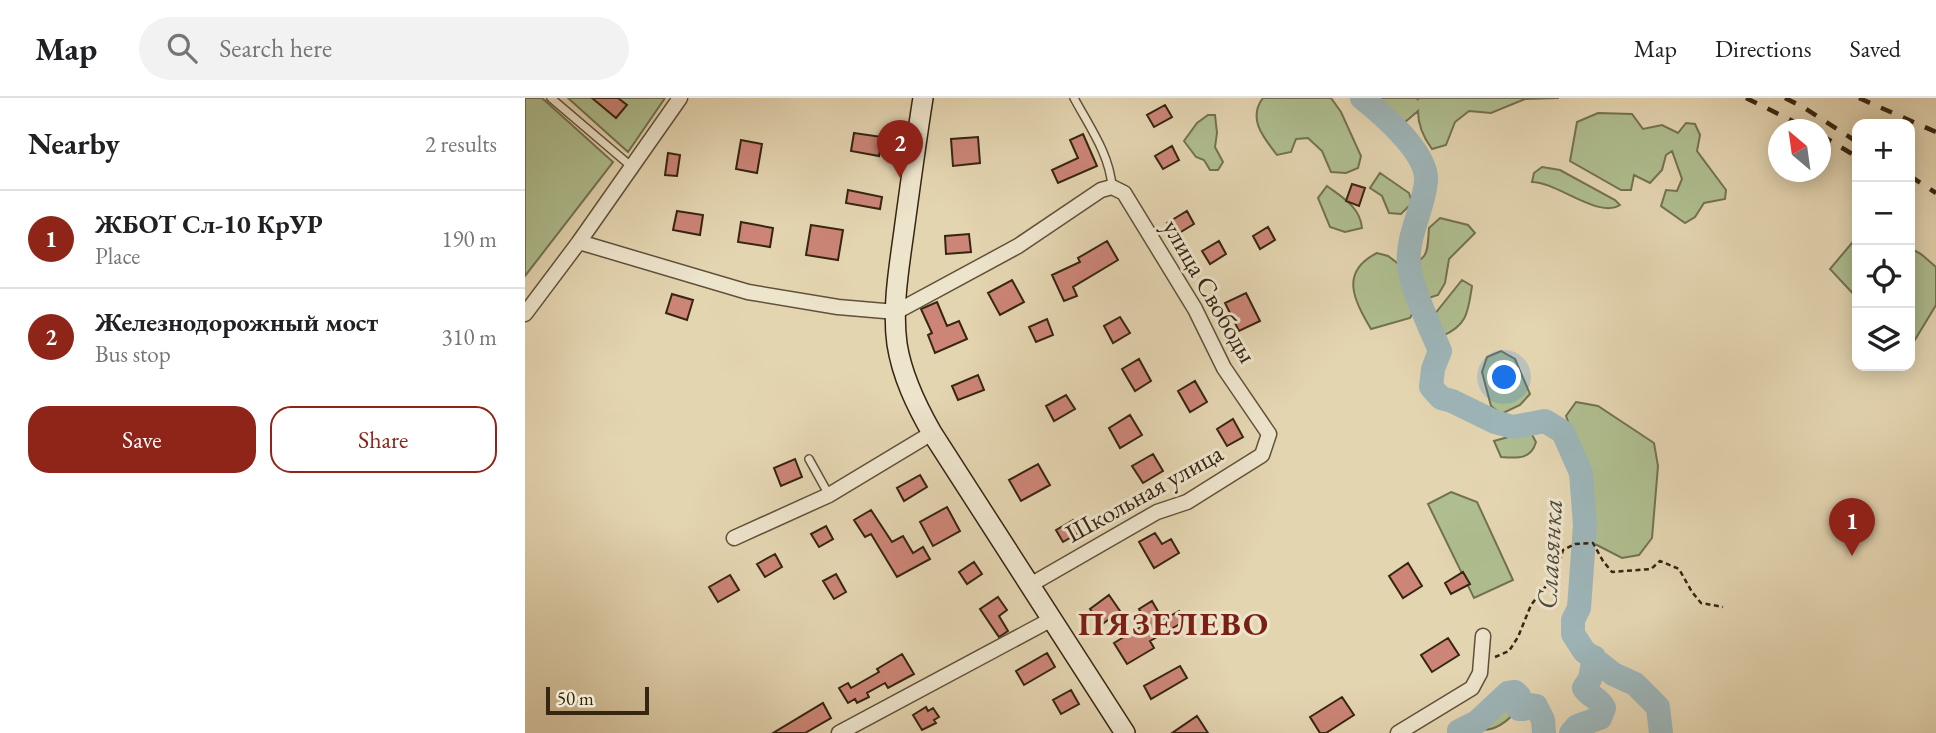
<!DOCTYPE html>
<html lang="en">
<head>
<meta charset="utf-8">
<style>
	body { margin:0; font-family:"EB Garamond",serif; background:#f2f2f2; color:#202124 }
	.controls { position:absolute; right:21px; top:21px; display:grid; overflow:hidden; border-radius:14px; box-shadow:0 4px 18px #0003 }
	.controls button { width:63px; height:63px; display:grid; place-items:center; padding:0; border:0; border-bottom:2px solid #e0e0e0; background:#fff; color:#202124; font:35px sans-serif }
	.compass { position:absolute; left:1243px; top:21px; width:63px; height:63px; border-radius:50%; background:#fff; box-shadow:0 4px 18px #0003; rotate:331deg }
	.scale { position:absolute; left:21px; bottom:18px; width:103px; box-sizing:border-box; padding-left:7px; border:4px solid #352511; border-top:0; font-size:19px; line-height:24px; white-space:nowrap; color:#352511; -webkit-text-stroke:5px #ede4cc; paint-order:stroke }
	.you { position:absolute; left:980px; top:280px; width:24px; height:24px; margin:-18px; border:5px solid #fff; border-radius:50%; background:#1a73e8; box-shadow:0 0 0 10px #1a73e833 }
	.badge { display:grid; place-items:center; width:46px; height:46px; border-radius:50%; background:#8f2418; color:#fff; font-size:23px; font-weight:700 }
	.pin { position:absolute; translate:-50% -58px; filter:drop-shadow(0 2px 4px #0008) }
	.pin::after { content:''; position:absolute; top:37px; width:24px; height:21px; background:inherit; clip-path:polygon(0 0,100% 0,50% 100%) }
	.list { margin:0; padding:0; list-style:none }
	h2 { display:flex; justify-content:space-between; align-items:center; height:91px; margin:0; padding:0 28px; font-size:30px }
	h2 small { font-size:23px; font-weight:400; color:#757577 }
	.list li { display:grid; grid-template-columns:46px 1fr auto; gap:21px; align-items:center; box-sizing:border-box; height:98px; padding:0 28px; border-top:2px solid #e0e0e0 }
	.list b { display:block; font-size:26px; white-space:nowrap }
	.list p { margin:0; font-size:23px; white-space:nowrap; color:#757577 }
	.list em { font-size:23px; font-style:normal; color:#757577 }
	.actions { display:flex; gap:14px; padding:21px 28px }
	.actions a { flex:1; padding:16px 0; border:2px solid #8f2418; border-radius:21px; text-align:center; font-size:24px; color:#8f2418 }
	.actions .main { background:#8f2418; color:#fff }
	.icon { flex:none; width:38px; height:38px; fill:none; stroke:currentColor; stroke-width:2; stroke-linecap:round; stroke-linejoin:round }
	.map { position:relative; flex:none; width:1411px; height:635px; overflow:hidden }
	header { display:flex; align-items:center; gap:42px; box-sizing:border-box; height:98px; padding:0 35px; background:#fff; border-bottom:2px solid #e0e0e0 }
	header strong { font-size:33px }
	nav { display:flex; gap:38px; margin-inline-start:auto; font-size:24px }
	.search { width:490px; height:63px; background:#f2f2f2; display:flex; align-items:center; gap:18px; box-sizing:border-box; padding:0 24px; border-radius:38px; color:#757577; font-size:26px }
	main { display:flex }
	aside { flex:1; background:#fff }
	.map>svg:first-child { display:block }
	.green { fill:#afbe8f; stroke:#727250; stroke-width:2 }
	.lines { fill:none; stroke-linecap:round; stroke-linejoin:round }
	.river { stroke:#9db5b9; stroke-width:24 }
	.building { fill:#cc8577; stroke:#352511; stroke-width:2 }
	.service-casing { stroke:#615139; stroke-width:10 }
	.minor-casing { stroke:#615139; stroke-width:17 }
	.secondary-casing { stroke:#352511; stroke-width:22 }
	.path { stroke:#352511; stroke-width:2.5; stroke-dasharray:5 3.5; stroke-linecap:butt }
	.service { stroke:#ede4cc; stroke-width:7 }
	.minor { stroke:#ede4cc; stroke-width:14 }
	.secondary { stroke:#ede4cc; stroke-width:19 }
	.rail { stroke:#352511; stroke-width:4.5; stroke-dasharray:12 12; stroke-linecap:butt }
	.labels { text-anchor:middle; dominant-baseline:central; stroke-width:6; stroke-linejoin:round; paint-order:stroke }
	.street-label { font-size:26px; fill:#352511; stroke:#ede4cc }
	.water-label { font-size:28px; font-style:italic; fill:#4f493b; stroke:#ede4cc }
	.district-label { font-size:33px; font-weight:bold; letter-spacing:2px; fill:#7a1f14; stroke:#ede4cc }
</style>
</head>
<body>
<header>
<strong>Map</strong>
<div class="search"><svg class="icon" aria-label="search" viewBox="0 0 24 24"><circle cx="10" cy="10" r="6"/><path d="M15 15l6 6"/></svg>Search here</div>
<nav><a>Map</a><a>Directions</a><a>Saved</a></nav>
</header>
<main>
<aside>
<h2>Nearby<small>2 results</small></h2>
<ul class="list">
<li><span class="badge">1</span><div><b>ЖБОТ Сл-10 КрУР</b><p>Place</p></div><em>190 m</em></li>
<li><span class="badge">2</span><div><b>Железнодорожный мост</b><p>Bus stop</p></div><em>310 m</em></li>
</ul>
<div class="actions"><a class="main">Save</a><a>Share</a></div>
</aside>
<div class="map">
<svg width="1411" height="635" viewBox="0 0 1411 635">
	<rect width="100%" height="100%" fill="#e4d5b1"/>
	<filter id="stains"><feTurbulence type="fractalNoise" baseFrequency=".00286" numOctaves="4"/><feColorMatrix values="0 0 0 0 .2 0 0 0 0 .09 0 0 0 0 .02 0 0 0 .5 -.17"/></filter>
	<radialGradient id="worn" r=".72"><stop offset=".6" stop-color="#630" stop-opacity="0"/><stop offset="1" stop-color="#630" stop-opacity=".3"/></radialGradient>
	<!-- green -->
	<path class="green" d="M0,0H17L88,64L0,178Z
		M43,0H140L103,54Z
		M738,0H806L816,14L836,58L833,70L821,75L806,74L797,53L783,40L771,41L766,54L752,57C739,40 722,21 738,0Z
		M849,0H892L893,2V0H1034L1000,1L966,15L944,13L930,24L921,47L907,51C898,39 893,28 893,13L879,25Z
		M1073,15L1107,16L1118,31L1137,27L1153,35L1161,25L1170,26L1175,37L1172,53L1201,92L1200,101L1179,105L1170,119L1160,125L1136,108L1141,92L1152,93L1157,81L1147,53L1141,57L1137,72L1125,85L1109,77L1106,92H1096L1045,63L1052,24Z
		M683,17H690L692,35L690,49L698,64L693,72H685L679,62L671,59L659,43L672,25Z
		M1017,69L1035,72L1090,102L1095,107C1073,121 1032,84 1007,84L1009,75Z
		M855,75L884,95L887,105L876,116L864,115L857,98L845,90Z
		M802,88C818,100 835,109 837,130L820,134L805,129L793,100Z
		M915,120L943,127L950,135L924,161L920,185L913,197L894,203L885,220L846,231C829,202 814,174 852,155L863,158L879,170C905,160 902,155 904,130Z
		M1332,139V200L1305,171Z
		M1385,150L1396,156L1411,169V207L1385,250Z
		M937,182L947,188C943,213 943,227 917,238L905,222Z
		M976,253L990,261L1005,296L995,307L976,316L966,308L957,274L962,259Z
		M1051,304L1073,308L1129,345L1133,368L1127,440L1114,457L1097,460L1068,445L1063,378L1041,318Z
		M1005,333L1011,344C1006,362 992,360 976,359L969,343Z
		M926,394L952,404L988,482L949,500L903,406Z
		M982,599L988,604L992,612C982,624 969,635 952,631L948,619L962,606Z"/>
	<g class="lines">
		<!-- river -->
		<path class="river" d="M837,0C857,16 903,55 901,83C899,110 881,139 884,167C886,190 906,231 915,253L908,271L906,289L916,300L927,303L970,324L988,329L1020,323L1038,334L1056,375L1060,427L1054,510L1048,522V536L1059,553L1088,576L1110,586L1133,609L1136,635
			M934,635V633L952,624L983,595L990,594L994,598V611H999L1004,607L1011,608L1018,622L1019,635
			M1046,635L1052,628L1075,620L1079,610C1074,600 1065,599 1059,590L1065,581L1069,559"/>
	</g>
	<!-- building -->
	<path class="building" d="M67,0H93L102,7L91,20Z
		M640,7L647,19L629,29L622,17Z
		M329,35L357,39L354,58L326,53Z
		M558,36L572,68L533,85L527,72L553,60L545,42Z
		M453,39L455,65L428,68L426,41Z
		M216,42L237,46L232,75L211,71Z
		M647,48L654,62L638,71L630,58Z
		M143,55L155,57L152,78L140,77Z
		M827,86L840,90L834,108L821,103Z
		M323,92L357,99L355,111L321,105Z
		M152,113L178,117L175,137L148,132Z
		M662,113L669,126L649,138L642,125Z
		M216,124L248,130L245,149L213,144Z
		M286,127L318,132L313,162L281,157Z
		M743,129L750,142L735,151L728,138Z
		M444,136L446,154L421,156L420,138Z
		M582,143L593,162L548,189L552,198L539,203L527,177L555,164L553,160Z
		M694,143L701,156L685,166L677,153Z
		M487,182L499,204L475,217L463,195Z
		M721,195L735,223L714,233L700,205Z
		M147,196L168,202L162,222L141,215Z
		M412,204L422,228L434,223L442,241L410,255L403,237L407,235L396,211Z
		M595,219L605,235L588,245L579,228Z
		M522,221L528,237L511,244L504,229Z
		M614,261L626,283L610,293L597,271Z
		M453,277L459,292L433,302L427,288Z
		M670,283L682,304L665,314L653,293Z
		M541,297L550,311L529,323L521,308Z
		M605,317L617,337L595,350L584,330Z
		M708,321L718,339L702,348L692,331Z
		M628,356L638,373L618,385L607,368Z
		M270,361L277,379L256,388L249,370Z
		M513,366L525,387L496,403L484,382Z
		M395,377L402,389L379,403L372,390Z
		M422,409L435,433L408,448L395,424Z
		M346,412L367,444L378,438L388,455L398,449L405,461L372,479L346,436L340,439L329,422Z
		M548,422L555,434L538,444L531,432Z
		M301,428L308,441L294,449L286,436Z
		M630,435L637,446L646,441L654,455L629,470L614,444Z
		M250,456L257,469L240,479L232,466Z
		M449,464L457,476L442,486L434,474Z
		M883,465L897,488L878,500L864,478Z
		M938,474L945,486L926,496L920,485Z
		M311,476L321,494L309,501L298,483Z
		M205,477L214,492L193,504L184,489Z
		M584,497L595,513L576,527L565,511Z
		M473,499L482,512L474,518L483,533L474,539L455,511Z
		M627,503L638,522L654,513L660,523L625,543L629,550L602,566L589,545L622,525L614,511Z
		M923,540L934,557L907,574L896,557Z
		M522,555L530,569L499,587L491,573Z
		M377,556L389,576L363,590L360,585L342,595L344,599L332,605L330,601L323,605L314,590L323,585L326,590L354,574L352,571Z
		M655,568L662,580L626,601L619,588Z
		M546,592L554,606L536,616L528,602Z
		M817,599L829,617L801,635H795L785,619Z
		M298,605L306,620L280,635H248Z
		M401,609L403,613L408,610L414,619L409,622L411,625L397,632L388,617Z
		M672,618L683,635H647Z"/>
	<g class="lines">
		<!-- service casing -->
		<g class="service-casing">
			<path id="service" d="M26,0L107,69
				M549,0C564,28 585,57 587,89
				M284,361L304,397"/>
		</g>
		<!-- minor casing -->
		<g class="minor-casing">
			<path id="minor" d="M54,144L223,194L313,209L371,214L493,148L576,92L587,89L599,95L670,211L699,270L744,336L737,357L662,404L632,414L505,487
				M0,216L54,144L155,0
				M209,440L304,397L407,335
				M314,635L527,521
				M873,635L947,590L955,575L958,538"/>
		</g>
		<!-- secondary casing -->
		<g class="secondary-casing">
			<path id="secondary" d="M398,0C391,44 385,89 379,133C374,170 367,209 372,246C377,278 391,307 407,335L600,635"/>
		</g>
		<!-- path -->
		<path class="path" d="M970,559L984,553L993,539L1006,507L1032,474L1038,452L1050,446L1068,445L1078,463L1087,474L1126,471L1135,463L1154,471L1167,494L1176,505L1198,509"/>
		<!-- service -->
		<use href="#service" class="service"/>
		<!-- minor -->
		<use href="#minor" class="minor"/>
		<!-- secondary -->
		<use href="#secondary" class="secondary"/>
		<!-- rail -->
		<path class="rail" d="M1221,0L1286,32
			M1260,0L1278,9L1332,44
			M1334,0L1411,34
			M1296,37L1332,59
			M1385,78L1411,95"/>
	</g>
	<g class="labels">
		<!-- street labels -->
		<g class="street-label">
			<text transform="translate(685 193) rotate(60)">улица Свободы</text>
			<text transform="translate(619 395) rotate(-29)">Школьная улица</text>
		</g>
		<!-- water labels -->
		<g class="water-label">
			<text transform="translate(1024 456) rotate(-87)">Славянка</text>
		</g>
		<!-- district labels -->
		<g class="district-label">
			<text x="649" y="525">ПЯЗЕЛЕВО</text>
		</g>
	</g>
	<rect width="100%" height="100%" filter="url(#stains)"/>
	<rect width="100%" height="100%" fill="url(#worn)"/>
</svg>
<div class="controls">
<button>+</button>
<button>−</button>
<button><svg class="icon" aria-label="locate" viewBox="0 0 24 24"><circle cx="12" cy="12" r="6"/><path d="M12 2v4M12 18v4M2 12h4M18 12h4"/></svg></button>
<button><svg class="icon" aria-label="layers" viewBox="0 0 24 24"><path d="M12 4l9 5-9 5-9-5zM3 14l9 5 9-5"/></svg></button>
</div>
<svg class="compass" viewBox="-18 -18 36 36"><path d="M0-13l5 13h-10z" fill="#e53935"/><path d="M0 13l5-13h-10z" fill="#757577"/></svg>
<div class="scale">50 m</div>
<div class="you"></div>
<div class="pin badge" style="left:1327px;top:458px">1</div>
<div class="pin badge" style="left:375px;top:80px">2</div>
</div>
</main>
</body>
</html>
